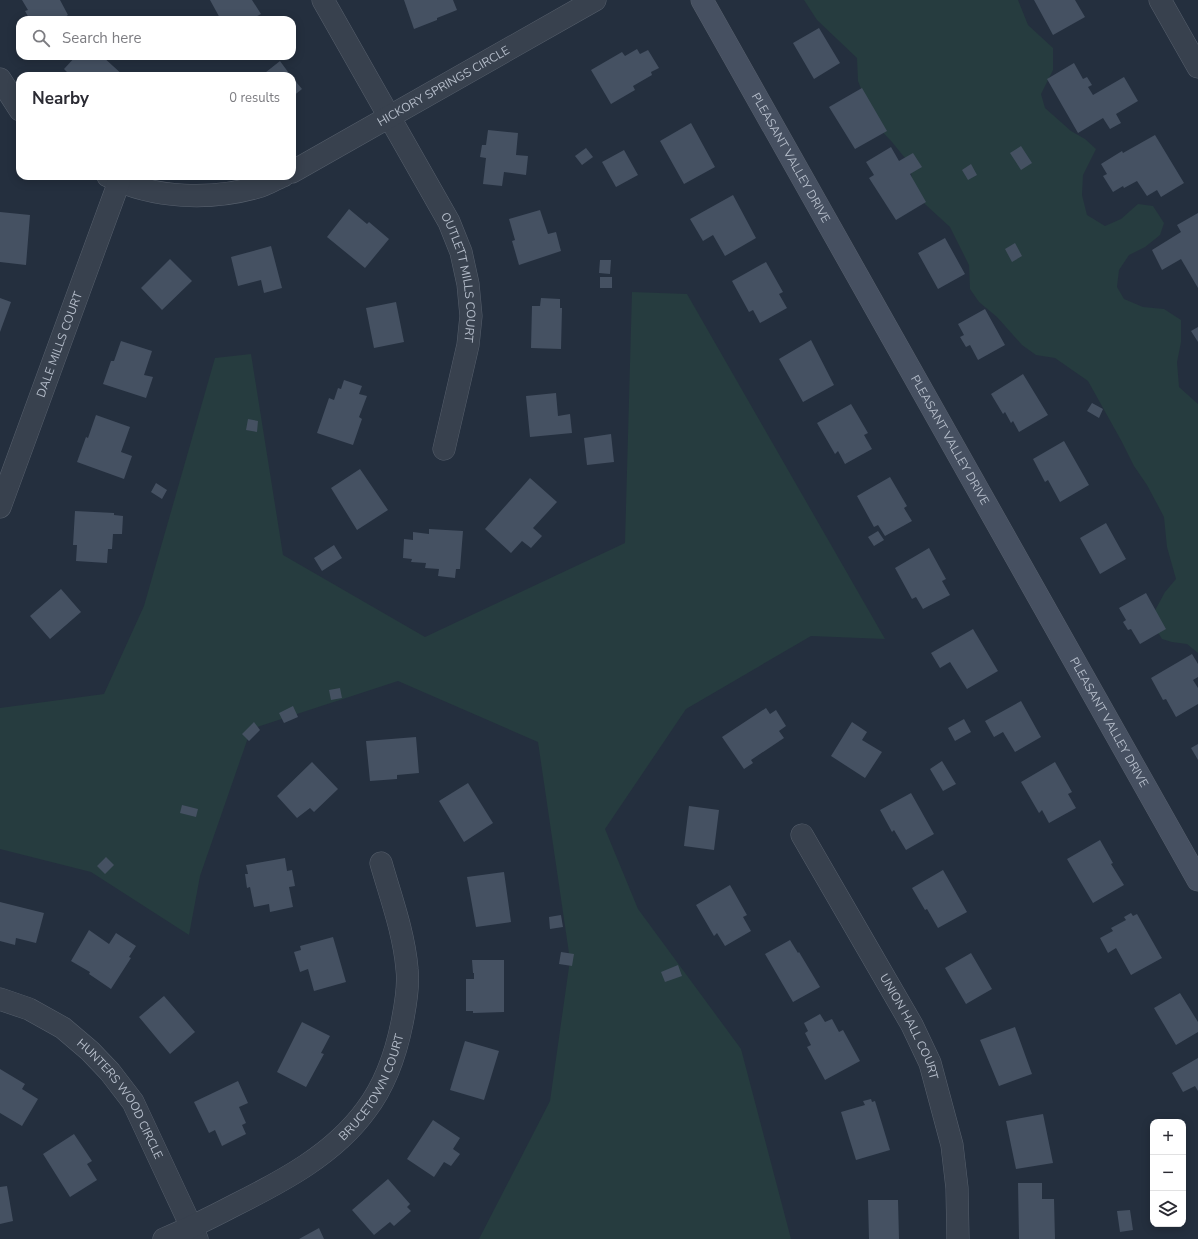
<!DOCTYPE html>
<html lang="en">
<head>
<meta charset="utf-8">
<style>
	body { margin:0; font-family:"Nunito Sans",sans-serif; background:#f7f7f7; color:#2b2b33 }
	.controls { position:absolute; right:12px; bottom:12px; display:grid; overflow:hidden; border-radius:8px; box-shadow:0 2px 10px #0003 }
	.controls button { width:36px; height:36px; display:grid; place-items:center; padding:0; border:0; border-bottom:1px solid #e1e1e2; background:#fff; color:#2b2b33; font:20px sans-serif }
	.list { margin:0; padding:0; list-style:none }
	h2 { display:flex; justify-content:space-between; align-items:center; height:52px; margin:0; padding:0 16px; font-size:17px }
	h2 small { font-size:13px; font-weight:400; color:#7c7c81 }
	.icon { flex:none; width:22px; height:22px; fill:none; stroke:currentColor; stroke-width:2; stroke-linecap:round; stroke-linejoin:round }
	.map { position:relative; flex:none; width:1198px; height:1239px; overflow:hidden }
	.search { position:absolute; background:#fff; box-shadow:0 2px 10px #0003; left:16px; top:16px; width:280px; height:44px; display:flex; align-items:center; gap:10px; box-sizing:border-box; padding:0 14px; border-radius:12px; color:#7c7c81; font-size:15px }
	.panel { position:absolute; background:#fff; box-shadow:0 2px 10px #0003; left:16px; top:72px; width:280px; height:108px; border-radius:12px }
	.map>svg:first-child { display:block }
	.green { fill:#263c3f }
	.building { fill:#455162 }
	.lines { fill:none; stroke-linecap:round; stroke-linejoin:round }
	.street-casing { stroke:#565f6c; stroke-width:23 }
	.secondary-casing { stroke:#565f6c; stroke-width:23 }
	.street { stroke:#38414e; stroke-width:22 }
	.secondary { stroke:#465061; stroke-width:22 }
	.labels { text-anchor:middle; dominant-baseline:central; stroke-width:4; stroke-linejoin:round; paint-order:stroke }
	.street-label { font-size:12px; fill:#b4bcc9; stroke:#1d2633 }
</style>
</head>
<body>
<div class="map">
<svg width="1198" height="1239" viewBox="0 0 1198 1239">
	<rect width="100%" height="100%" fill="#242f3e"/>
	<!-- green -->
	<path class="green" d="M804,0H1018L1028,25L1053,48V70L1041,94L1045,108L1071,131L1085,139L1096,149L1083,175L1082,195L1087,215L1105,226L1121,219L1138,204L1153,206L1164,223L1160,235L1145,247L1129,255L1119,270L1117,287L1124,299L1143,307L1164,309L1181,320V342L1177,362L1179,387L1198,404V653L1187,644L1172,642L1162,639L1154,626L1152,616L1165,592L1176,579L1167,547L1164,517L1147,485L1134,466L1122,442L1088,381L1055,358L1036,355L1022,345L997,317L979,302L970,289L969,265L950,227L915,195L909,163L892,142L875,124L858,81L857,58L817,20Z
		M632,292L687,294L885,639L811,636L686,709L605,829L638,909L741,1049L791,1239H479L550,1101L570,960L538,742L398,681L251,729L200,876L189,935L91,872L0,849V708L104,694L144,606L215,358L251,354L283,555L425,637L625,543Z"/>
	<!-- building -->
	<path class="building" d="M22,0H60L68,15L60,20H30L25,11L28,10Z
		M210,0H252L261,14L250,20H221Z
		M404,0H453L457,10L437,18V20L414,29Z
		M1034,0H1075L1085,17L1053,35Z
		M819,28L840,63L814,79L793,43Z
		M637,49L640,54L648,50L659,68L651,72L652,75L633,86L635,90L611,104L591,70L622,52L625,56Z
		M76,56H102L124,76H71L64,69Z
		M280,61L291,76H261Z
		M1074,63L1083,79L1087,77L1092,85L1088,87L1093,95L1124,77L1138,101L1116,114L1121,123L1110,129L1103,118L1078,133L1047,79Z
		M292,77L302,89L292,97Z
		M862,88L887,131L855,149L829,107Z
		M691,123L715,167L684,184L660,141Z
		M488,130L518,133L516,155L528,156L526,175L504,172L502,186L483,184L486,158L480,157L482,145H486Z
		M1155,135L1184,183L1161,197L1157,190L1147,196L1137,181L1124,188L1123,186L1113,192L1103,176L1107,174L1101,164L1122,151L1123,153Z
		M1021,146L1032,163L1021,170L1010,153Z
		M891,147L899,161L913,153L922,167L910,174L926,202L896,220L869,178L874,175L866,162Z
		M586,148L593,157L582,165L575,156Z
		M624,150L638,175L616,187L602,162Z
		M971,164L977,175L968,180L962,170Z
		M733,195L756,238L725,256L713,235L703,241L690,219Z
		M349,209L367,224L369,222L389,239L365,268L327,237Z
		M540,210L548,234L556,232L561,251L519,265L512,241L515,240L509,219Z
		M0,212L30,215L26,265L0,262Z
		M1198,213V288L1181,259L1162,270L1152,250L1181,232L1177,225Z
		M945,238L965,274L938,289L918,253Z
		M1015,243L1022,256L1012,262L1005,249Z
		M271,246L282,288L264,293L261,280L238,286L231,257Z
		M170,259L192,281L162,310L141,288Z
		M600,260H611L610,274L599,273Z
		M766,262L783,292L779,294L787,308L760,323L753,310L749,312L732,281Z
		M600,277H612V288H600Z
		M0,298L11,302L0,332Z
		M541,298L560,299V308H562L561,349L531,348L532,306H540Z
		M396,302L404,342L374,348L366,308Z
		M985,309L1005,345L978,360L970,345L966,347L960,337L964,335L958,324Z
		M1198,327V342L1191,331Z
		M811,340L834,385L803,402L779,359Z
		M121,341L152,351L144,375L153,377L146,398L103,384L111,361H114Z
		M1023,374L1048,415L1019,432L1013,421L1011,423L1005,412L1003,414L991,394Z
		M344,380L362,386L359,394L367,396L359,417L362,419L353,445L317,433L329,398L334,400L338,388L341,389Z
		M556,393L558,416L570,414L572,433L530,437L526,396Z
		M1092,403L1103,409L1099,418L1087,411Z
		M851,404L868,433L864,435L872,449L845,464L838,451L835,454L817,423Z
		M96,415L130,427L121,452L132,456L124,479L77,462L86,437L88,438Z
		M248,419L258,421L257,432L246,430Z
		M611,434L614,462L587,465L584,438Z
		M1064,441L1089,485L1060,502L1048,480L1045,482L1033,459Z
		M360,469L388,510L357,530L331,488Z
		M890,477L907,506L904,508L912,521L885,536L878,525L874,527L857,496Z
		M530,478L557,502L533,528L542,536L531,548L522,541L511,553L485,529Z
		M156,483L167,490L162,499L151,492Z
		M75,511L114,513V515L123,516L122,534H113L112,549H108L107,563L76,561L77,545H73Z
		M1106,523L1126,559L1100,574L1080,538Z
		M429,529L463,531L460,569H456L455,578L438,576L439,569L425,568L426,563L411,562L412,559L403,558L404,539L413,540V532L429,534Z
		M878,531L884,540L874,546L868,537Z
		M334,545L342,558L322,571L314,558Z
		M929,548L946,579L942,581L950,595L923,609L916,597L912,599L895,568Z
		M61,589L81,612L50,639L30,616Z
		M1146,593L1166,629L1140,644L1131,629L1128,630L1123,622L1126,620L1119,608Z
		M973,629L998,671L967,689L950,662L940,668L931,653Z
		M1192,654L1198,664V677L1193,680L1198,688V704L1176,717L1166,699L1163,700L1151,678Z
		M340,688L342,698L331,700L329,690Z
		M1021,701L1041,737L1015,752L1003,732L994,737L985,721Z
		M293,706L298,717L284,723L279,713Z
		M766,708L770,714L776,710L786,726L779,731L784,738L751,760L753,763L744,769L722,737Z
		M964,719L971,732L955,741L948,728Z
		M254,722L260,730L249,741L242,734Z
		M852,722L867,732L862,740L882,752L865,778L831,756Z
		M416,737L419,773L397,775V779L370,781L366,741Z
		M1198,744V760L1191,748Z
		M942,761L956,784L943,791L930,769Z
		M312,762L338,789L314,812L310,808L297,818L277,796Z
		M1055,762L1072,792L1068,794L1076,808L1049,823L1042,810L1039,813L1021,782Z
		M468,783L493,823L464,842L439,801Z
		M911,793L934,834L906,850L894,830L892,832L880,810Z
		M182,805L198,809L196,817L180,813Z
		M689,806L719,810L714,850L684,846Z
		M1100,840L1113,863L1111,864L1124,885L1093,903L1067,859Z
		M106,857L114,865L105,874L97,866Z
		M285,858L287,871L292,870L295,886L289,887L293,907L270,912L269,904L254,907L250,887L247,888L245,874H248L246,865Z
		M943,870L967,912L938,928L927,909L925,910L912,888Z
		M504,872L511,922L476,927L467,877Z
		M730,885L747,915L743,917L751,931L725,946L717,933L714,936L696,905Z
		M0,902L44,913L36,943L16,938L15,945L0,941Z
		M1131,913L1133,916L1137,914L1162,958L1131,975L1116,948L1108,953L1100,938L1113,931L1111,928L1126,920L1124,917Z
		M561,915L563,927L550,929L549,917Z
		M89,930L109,944L116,933L136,946L129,957L131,958L111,989L89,974L90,972L71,961Z
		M333,937L346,982L314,991L308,969L300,972L294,952L301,950L300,946Z
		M790,940L798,953L799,952L820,987L793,1002L765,954Z
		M561,952L574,954L572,966L559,964Z
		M971,953L992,989L966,1004L945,968Z
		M472,960H504V1012L473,1013V1011H466V979H474V973H473Z
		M678,965L682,976L665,982L661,972Z
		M1180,993L1198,1022V1032L1176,1045L1154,1008Z
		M164,996L195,1032L170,1054L139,1017Z
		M820,1014L825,1022L832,1019L839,1032L843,1030L860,1061L825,1080L807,1047L811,1045L805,1033L808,1031L804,1023Z
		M302,1022L330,1036L321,1053L324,1054L306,1087L277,1072Z
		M1015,1027L1032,1074L999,1086L980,1040Z
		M465,1041L499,1051L484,1100L450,1090Z
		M1198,1058V1091L1195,1086L1183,1092L1172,1073Z
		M0,1069L25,1084L22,1089L38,1099L22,1126L0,1113Z
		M238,1081L248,1103L239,1107L246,1123L242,1125L246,1134L222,1146L215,1130L209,1133L194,1102Z
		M871,1099L872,1102L875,1101L890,1150L856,1160L841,1112L865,1105L863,1101Z
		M1043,1114L1053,1163L1016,1169L1006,1121Z
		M433,1120L460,1138L453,1149L460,1154L451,1166L444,1162L434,1177L407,1159Z
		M74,1134L92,1161L87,1164L97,1180L70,1197L43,1154Z
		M388,1179L410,1204L407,1207L411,1211L394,1226L390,1222L374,1235L352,1210Z
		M1018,1183H1042V1199H1054L1055,1239H1019Z
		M7,1186L13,1221L0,1224V1187Z
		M868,1200H898L899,1239H869Z
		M1130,1210L1133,1230L1120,1232L1117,1211Z
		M319,1228L324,1239H299Z"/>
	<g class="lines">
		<!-- street casing -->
		<g class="street-casing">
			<g id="street">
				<path id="s1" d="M323,0L449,222L461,252L468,284L471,316L468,345L444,449"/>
				<path d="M1160,0L1198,67"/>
				<path d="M0,79L20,110"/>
				<path id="s2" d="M292,172L595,0"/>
				<path d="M108,176C154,199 212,201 261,186C268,183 276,179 283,176"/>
				<path id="s3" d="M0,507L119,182"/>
				<path id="s4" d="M802,835L912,1025L930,1063L952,1145L957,1188L958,1239"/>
				<path id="s5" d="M0,999L29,1009L63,1028L90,1051L110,1072L133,1102L197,1239"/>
				<path id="s6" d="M164,1239C188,1229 212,1217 235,1205C283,1181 334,1154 366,1110C385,1085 396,1053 402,1023C405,1008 409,984 407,969C404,933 391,898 381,863"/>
			</g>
		</g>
		<!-- secondary casing -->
		<g class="secondary-casing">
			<g id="secondary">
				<path id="s7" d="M702,0L1198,880"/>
			</g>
		</g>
		<!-- street -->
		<use href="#street" class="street"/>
		<!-- secondary -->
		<use href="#secondary" class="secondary"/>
	</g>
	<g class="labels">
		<!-- street labels -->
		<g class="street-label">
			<text stroke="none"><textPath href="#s2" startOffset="174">HICKORY SPRINGS CIRCLE</textPath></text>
			<text stroke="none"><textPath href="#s7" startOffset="181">PLEASANT VALLEY DRIVE</textPath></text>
			<text stroke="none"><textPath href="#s1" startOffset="312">OUTLETT MILLS COURT</textPath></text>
			<text stroke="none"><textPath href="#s3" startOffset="173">DALE MILLS COURT</textPath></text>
			<text stroke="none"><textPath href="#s7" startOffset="505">PLEASANT VALLEY DRIVE</textPath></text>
			<text stroke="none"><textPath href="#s7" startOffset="829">PLEASANT VALLEY DRIVE</textPath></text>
			<text stroke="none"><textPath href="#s4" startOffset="220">UNION HALL COURT</textPath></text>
			<text stroke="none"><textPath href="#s6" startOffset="265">BRUCETOWN COURT</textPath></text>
			<text stroke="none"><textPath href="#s5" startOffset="162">HUNTERS WOOD CIRCLE</textPath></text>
		</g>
	</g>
</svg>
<div class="controls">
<button>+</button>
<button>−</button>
<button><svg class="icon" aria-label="layers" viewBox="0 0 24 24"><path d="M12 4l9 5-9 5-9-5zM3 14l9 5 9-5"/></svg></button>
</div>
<div class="search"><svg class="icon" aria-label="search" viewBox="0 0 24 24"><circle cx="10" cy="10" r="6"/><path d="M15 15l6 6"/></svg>Search here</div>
<section class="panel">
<h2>Nearby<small>0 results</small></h2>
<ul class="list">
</ul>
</section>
</div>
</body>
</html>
